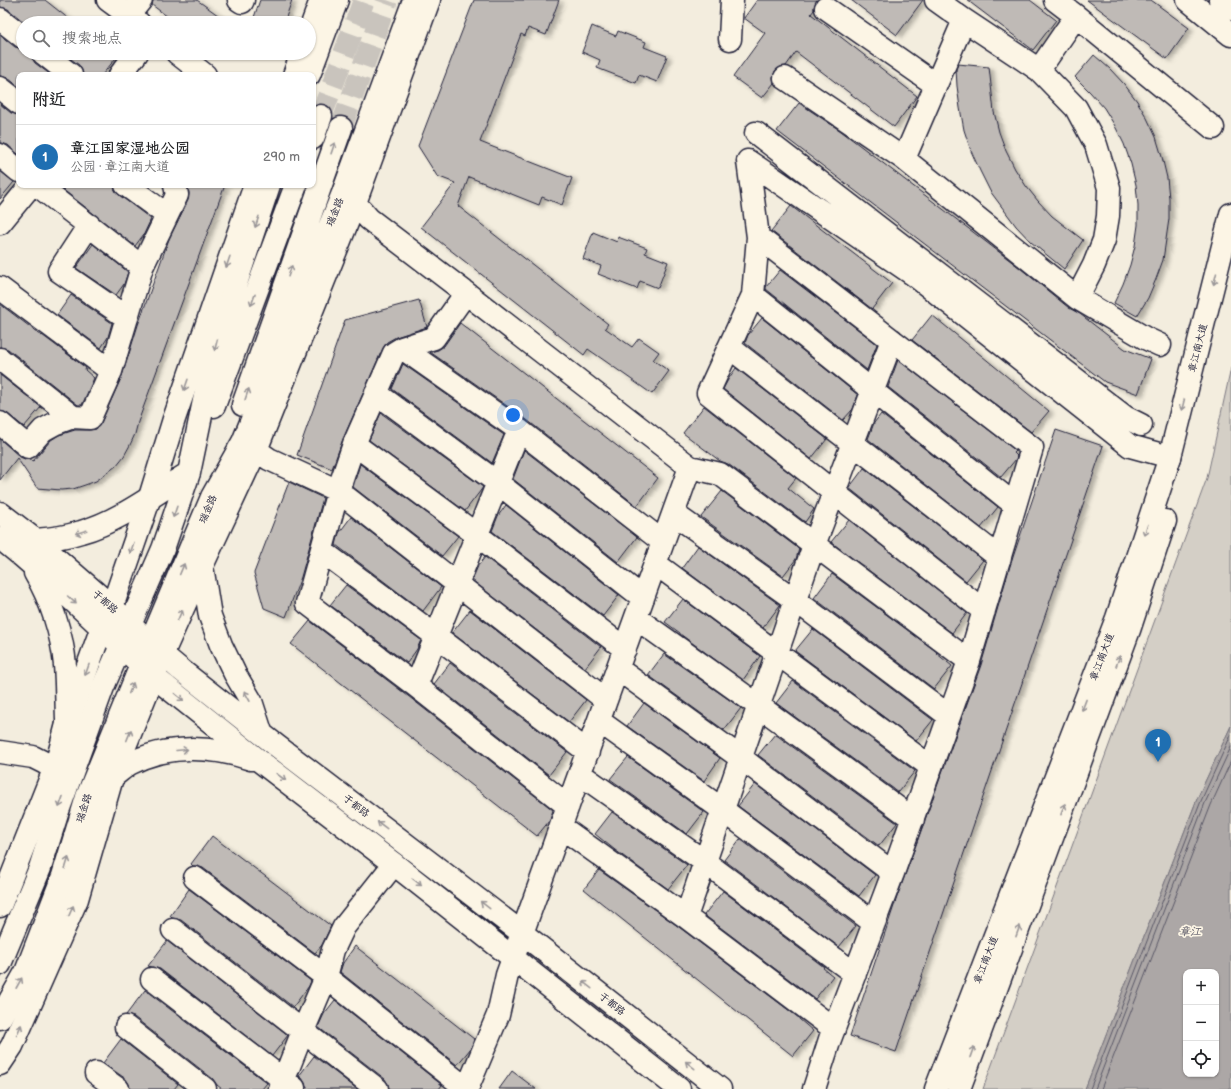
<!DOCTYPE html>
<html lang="zh">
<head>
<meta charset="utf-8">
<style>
	body { margin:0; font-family:"Balsamiq Sans","LXGW WenKai TC",sans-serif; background:#f2f2f2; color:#202124 }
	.controls { position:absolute; right:12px; bottom:12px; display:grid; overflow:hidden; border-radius:8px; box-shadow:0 1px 3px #0004 }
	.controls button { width:36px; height:36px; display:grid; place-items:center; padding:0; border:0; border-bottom:1px solid #e0e0e0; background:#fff; color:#202124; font:20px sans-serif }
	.you { position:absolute; left:513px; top:415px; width:14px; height:14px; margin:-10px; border:3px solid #fff; border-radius:50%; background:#1a73e8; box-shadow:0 0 0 6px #1a73e833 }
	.badge { display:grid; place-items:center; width:26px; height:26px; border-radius:50%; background:#1f6fb2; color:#fff; font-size:13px; font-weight:700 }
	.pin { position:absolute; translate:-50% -33px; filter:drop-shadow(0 1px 2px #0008) }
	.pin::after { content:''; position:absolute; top:21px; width:14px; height:12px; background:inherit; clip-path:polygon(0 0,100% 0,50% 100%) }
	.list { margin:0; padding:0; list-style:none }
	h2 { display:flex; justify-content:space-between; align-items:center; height:52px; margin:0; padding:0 16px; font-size:17px }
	h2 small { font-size:13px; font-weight:400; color:#757577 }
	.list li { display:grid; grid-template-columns:26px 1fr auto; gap:12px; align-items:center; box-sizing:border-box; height:64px; padding:0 16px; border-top:1px solid #e0e0e0 }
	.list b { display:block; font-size:15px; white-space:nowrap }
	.list p { margin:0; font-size:13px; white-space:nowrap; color:#757577 }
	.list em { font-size:13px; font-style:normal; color:#757577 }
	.icon { flex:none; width:22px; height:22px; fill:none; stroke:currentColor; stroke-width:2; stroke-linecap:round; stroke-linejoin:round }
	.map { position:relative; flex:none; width:1231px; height:1089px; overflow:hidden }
	.search { position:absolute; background:#fff; box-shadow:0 1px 3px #0004; left:16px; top:16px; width:300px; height:44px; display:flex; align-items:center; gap:10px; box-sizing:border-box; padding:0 14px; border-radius:22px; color:#757577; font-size:15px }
	.panel { position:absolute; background:#fff; box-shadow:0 1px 3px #0004; left:16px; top:72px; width:300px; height:116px; border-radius:8px }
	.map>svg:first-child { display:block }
	.green { fill:#d4cfc6; stroke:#7b7880 }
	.water { fill:#aca7a6; stroke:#75727b; fill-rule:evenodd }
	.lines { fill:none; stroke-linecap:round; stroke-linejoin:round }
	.shore { stroke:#595766; stroke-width:1 }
	.building { fill:#bfbab6; stroke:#22223b; filter:url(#shadow) }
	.major-tunnel { stroke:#c9c4bd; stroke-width:22; stroke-dasharray:22 11; stroke-linecap:butt }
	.minor-casing { stroke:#22223b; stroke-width:25 }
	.major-casing { stroke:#22223b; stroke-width:25 }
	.highway-casing { stroke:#22223b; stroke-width:25 }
	.minor { stroke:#fcf5e5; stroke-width:22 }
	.major { stroke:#fcf5e5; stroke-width:22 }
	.highway { stroke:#fcf5e5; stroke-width:22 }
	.oneway { stroke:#9a9698 }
	.labels { text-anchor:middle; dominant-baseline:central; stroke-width:3.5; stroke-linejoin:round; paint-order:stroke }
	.street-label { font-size:10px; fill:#22223b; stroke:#fcf5e5 }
	.water-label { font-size:11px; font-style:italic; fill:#525160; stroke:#fcf5e5 }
</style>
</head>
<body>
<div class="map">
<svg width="1231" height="1089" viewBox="0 0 1231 1089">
	<defs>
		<filter id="shadow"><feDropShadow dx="4.5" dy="2.5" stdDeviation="2" flood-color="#0004"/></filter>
	</defs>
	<rect width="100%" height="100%" fill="#f3edde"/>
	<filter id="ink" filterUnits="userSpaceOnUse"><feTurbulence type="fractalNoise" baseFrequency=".025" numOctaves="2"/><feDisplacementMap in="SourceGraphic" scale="8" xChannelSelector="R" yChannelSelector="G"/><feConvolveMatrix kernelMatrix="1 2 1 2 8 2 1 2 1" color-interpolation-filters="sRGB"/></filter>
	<g filter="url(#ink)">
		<!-- green -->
		<path class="green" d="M1231,368V726L1197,799L1085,1089H983L1207,478Z"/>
		<!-- water -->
		<path class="water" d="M1231,726V1089H1085L1197,799ZM1186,972H1216V1074H1186Z"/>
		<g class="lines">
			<!-- shore -->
			<path class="shore" d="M1090,1089L1201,801L1231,735
				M1095,1089L1205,803L1231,747
				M1101,1089L1211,805L1231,761"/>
		</g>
		<!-- building -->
		<path class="building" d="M0,0H45L74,23H25L8,9L0,7Z
			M153,0H197L229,23H176L152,5Z
			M260,0H292L284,23H252Z
			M474,0H559L546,35L528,28L525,36L521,34L480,142L572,178L562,205L542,197L539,205L469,177L458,206L608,324L605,328L632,347L639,338L659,352L653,360L669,371L652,394L588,349L584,355L421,227L455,183L437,176L418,146Z
			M757,0H817L814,7V10L811,14L917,96L894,127L796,52L786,66L780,67L775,71L773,77L774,83L762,98L733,77L765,33L744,18Z
			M851,0H923L897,35Z
			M967,0H1030L1056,20L1033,50Z
			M1087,0H1151L1189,28L1167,59Z
			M592,26L616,36L618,31L646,42L644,47L667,56L657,82L639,75L636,83L597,68L600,60L582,52Z
			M0,35L15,47L23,49V53H31L32,58L35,63L51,75H19V87L8,78L0,76Z
			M63,53H120L102,75H83L82,70L79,65Z
			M1094,55L1110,69L1124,84L1137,101L1147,118L1156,137L1162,157L1167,178L1169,198V219L1163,260L1156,279L1148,298L1137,316L1114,303L1123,284L1130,265L1135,246L1138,225V205L1136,185L1131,164L1124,144L1115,126L1104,108L1090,92L1075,77Z
			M958,64L989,67L994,112L999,132L1006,151L1015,169L1026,186L1038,201L1052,216L1083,240L1064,269L1031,242L1016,226L990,191L980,171L971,151L964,130L960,108L957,86L956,69Z
			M799,103L841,131L1020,268L1069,308L1080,314L1125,349L1151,359L1138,394L1105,382L777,131Z
			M0,104L11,113L19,115V155L8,145L0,143Z
			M0,171L14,182L0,199Z
			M57,185H114L115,190L119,195L151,219L144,234L135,246Z
			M189,185H225L138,422L135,434L130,445L124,456L116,466L96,481L85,485L73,489L61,490L37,488L17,458L0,480V439L20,457L25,459H30L33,461L51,440L59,435L75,430H89L96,429L101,423L122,376L138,325L169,239L188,200L189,193L188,188Z
			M791,206L892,283L872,309L771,231Z
			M593,232L617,242L618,237L647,248L645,253L668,262L658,288L640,281L637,289L598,274L601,266L583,259Z
			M93,244L128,272L124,284L116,295L76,268Z
			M780,270L877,344L867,370L766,289V287Z
			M71,295L112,323L108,337L101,348L57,315Z
			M419,300L427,327L396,337L387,342L383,348L343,439L332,469L297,455L345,320Z
			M0,304L42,336V335L86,368L85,370L94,378L82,405H78L8,349L0,347Z
			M932,315L1049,411L1031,432L912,340Z
			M762,318L858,395L853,409L843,420L745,343L748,335Z
			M460,323L658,478L637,506L527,420L430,352L438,350L444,346Z
			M898,360L1016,451L1014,453L1017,456L1016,459L1001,477L888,387Z
			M403,364L504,435L492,463L392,389Z
			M736,368L827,439L811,459L723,389L729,378Z
			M0,375L41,407L24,427L8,414L0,411Z
			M704,406L796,478L788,488L814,509L805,522L728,464L720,461L683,433Z
			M381,413L483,487L481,490L465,511L369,440Z
			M881,414L998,507L981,528L868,439L874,423Z
			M1056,430L1103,446L896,1052L850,1036L897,897L981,665L1010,566Z
			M524,450L637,537L618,562L513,479Z
			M360,464L458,536L442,556L353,487Z
			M864,468L983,560L966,581L849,488Z
			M289,482L323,498L301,577L286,617L264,608L254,573Z
			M722,491L799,549L796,559L783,576L701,517Z
			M506,505L619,595L603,616L492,531L498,516Z
			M351,517L441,587L423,611L336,545L339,533Z
			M849,520L967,613L952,633L831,542Z
			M698,546L780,605L763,628L682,568Z
			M485,557L601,647L585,668L472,580L478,566Z
			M832,574L937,652L936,653L952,666L934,689L814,598Z
			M346,585L421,640L417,649L407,663L330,605Z
			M683,599L760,656L743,680L680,634V633L665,622Z
			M470,610L586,700L569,722L452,633Z
			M310,621L408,696L553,810L550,820L537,836L291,644Z
			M813,629L933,720L916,741L795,651Z
			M664,654L741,708L724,730L648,675Z
			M450,663L567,752L549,775L434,684Z
			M793,681L915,771L898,792L776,703Z
			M644,703L720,758L704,781L627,726Z
			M775,734L897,823L879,846L758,755Z
			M628,757L704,812L687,834L610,779Z
			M755,784L875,875L859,896L738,806Z
			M612,812L687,865L668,889L615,850L595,834Z
			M212,836L331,926L322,945L315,953L203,868L197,866H193L191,864Z
			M740,839L856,926L839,947L724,860Z
			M599,870L679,927L799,1018V1019L813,1031L793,1056L584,889Z
			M189,889L311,981L309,986L293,1007L181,920L172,918L170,916Z
			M723,891L824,967L823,968L833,976L815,999L704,915Z
			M167,941L288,1035L272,1056L160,969L148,966Z
			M355,946L474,1039L471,1048L457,1065L340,972L343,963Z
			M145,990L267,1083L262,1089H222L217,1085L213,1079L134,1017L126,1015Z
			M335,1000L442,1085L439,1089H389L388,1084L385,1079L318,1027L324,1014Z
			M121,1039L178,1084L174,1089H130L129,1084L126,1079L103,1063Z
			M314,1056L357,1089H309L306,1087L305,1083L302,1078L299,1076Z
			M512,1071L536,1089H499Z"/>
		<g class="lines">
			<!-- major-tunnel -->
			<path class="major-tunnel" d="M321,116L364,0
				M341,128L387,0"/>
			<!-- minor casing -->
			<g class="minor-casing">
				<path id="minor" d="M108,0L139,23
					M239,0L242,2L243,0
					M936,0L964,20L1039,70L1076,108L1096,145L1109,188L1108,216L1104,240L1094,265L1077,298
					M1055,0L1076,16L1213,128
					M826,8L936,85
					M129,15L141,0
					M0,19L23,37
					M309,33L321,0
					M730,39L732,0
					M43,53L71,75
					M177,53L205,75
					M1039,70L1076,16
					M120,75L137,53
					M294,75L302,53
					M785,78L904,159L1077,298L1145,338L1160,345
					M0,88L19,103
					M756,133L1125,417L1141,425
					M0,155L19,171
					M904,159L964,20
					M748,161L758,237L753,295L708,393L984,611
					M748,161L914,275L1130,446L1170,457
					M37,185L142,267
					M126,185L167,215
					M345,195L355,203L369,219L466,293L690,467L507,975L498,1015L467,1089
					M0,223L31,185
					M89,225L59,271L127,318
					M758,237L1032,448L969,661L893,873L830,1039L814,1089
					M0,288L111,371
					M466,293L434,338L402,348L394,353L354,444L338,491L307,603L416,686L568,806
					M753,295L1015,505
					M729,347L1000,558
					M402,348L519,430L663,542
					M0,359L73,417
					M376,393L498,483L643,598
					M0,423L28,447L43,430L54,424L73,417L90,418L111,371L142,267L177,195L175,185
					M244,443L256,450L269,459L338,491L606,700
					M354,444L477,535L625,649
					M690,467L720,474L969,661
					M674,514L795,600L949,716
					M322,551L436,636L588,752
					M656,564L931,767
					M636,618L759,706L913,819
					M618,669L741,758L893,873
					M416,686L519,430
					M599,721L723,810L874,923
					M0,752L33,757L45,763L55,770L68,773
					M580,774L705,862L855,974
					M561,827L686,917L834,1029
					M195,878L326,977L467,1089
					M0,906L57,762L67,724L102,627L112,607L150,497L174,419L255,185
					M686,917L814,545L892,340
					M173,930L377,1089
					M152,979L294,1088
					M126,1027L205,1089
					M0,1064L12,1046L77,899L112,778L162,655L202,566L256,450L355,203L429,0
					M96,1073L118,1089
					M280,1089L303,1031L326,977L333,950L344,927L394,864"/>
			</g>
			<!-- major casing -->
			<g class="major-casing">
				<path id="major" d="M309,75L337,0
					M313,138L321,116
					M243,405L341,128
					M214,406L296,185
					M0,513L35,540L112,607L150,644L181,670L277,746L522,933L720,1089
					M204,531L201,548L202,566L210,616L221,645L235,674L251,701L261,732
					M0,538L22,556L68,596L153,676L261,762L394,864L679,1089
					M35,540C50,539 66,537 81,532C120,521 154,494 189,473L190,468
					M35,573C51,600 62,634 65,665C67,690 66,714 68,738C68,749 70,759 71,769
					M88,796C96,790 104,784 112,777C118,773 123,768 129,764C167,744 211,746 251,759
					M0,964L40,868L58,811L103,687L163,549L189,473L216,343L269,185
					M0,1018L26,972L63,876L87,797L141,665L212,497L243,442L343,193L414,0
					M936,1089L1117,618L1170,457L1231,214
					M959,1089L1129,630L1165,521"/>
			</g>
			<!-- highway casing -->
			<g class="highway-casing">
				<path id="highway" d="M1188,0L1231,35
					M1220,0L1231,9"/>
			</g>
			<!-- minor -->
			<use href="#minor" class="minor"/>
			<!-- major -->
			<use href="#major" class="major"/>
			<!-- highway -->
			<use href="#highway" class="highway"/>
		</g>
		<!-- one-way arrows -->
		<defs><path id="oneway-shaft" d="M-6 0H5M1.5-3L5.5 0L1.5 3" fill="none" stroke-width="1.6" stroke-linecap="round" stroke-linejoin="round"/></defs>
		<g class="oneway">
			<use href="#oneway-shaft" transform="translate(333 148) rotate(-71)"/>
			<use href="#oneway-shaft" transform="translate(257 222) rotate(109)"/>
			<use href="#oneway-shaft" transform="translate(228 262) rotate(109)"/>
			<use href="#oneway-shaft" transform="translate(290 271) rotate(-71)"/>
			<use href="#oneway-shaft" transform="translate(1215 279) rotate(104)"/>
			<use href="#oneway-shaft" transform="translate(253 300) rotate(110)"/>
			<use href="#oneway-shaft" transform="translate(216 345) rotate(104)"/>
			<use href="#oneway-shaft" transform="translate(186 385) rotate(109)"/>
			<use href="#oneway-shaft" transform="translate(247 394) rotate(-71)"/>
			<use href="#oneway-shaft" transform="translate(1183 405) rotate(104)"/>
			<use href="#oneway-shaft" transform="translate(175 512) rotate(109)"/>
			<use href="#oneway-shaft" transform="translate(1146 530) rotate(108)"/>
			<use href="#oneway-shaft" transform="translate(81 532) rotate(163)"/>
			<use href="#oneway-shaft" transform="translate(132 548) rotate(109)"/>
			<use href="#oneway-shaft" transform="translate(182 569) rotate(-67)"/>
			<use href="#oneway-shaft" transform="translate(72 600) rotate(42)"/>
			<use href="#oneway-shaft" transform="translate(180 615) rotate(-66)"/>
			<use href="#oneway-shaft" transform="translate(1118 661) rotate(-70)"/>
			<use href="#oneway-shaft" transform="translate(87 670) rotate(110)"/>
			<use href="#oneway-shaft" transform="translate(131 688) rotate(-68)"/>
			<use href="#oneway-shaft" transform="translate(247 696) rotate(-119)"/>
			<use href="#oneway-shaft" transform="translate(179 697) rotate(39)"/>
			<use href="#oneway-shaft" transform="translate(1084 705) rotate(111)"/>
			<use href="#oneway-shaft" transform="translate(129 735) rotate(-68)"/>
			<use href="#oneway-shaft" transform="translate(182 750) rotate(-5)"/>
			<use href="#oneway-shaft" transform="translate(281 777) rotate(37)"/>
			<use href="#oneway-shaft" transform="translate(61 802) rotate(110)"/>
			<use href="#oneway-shaft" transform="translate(1063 809) rotate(-70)"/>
			<use href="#oneway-shaft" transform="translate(382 825) rotate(-143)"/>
			<use href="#oneway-shaft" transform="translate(67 863) rotate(-73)"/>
			<use href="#oneway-shaft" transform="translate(417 882) rotate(38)"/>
			<use href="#oneway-shaft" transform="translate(485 905) rotate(-142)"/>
			<use href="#oneway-shaft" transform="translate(71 911) rotate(-66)"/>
			<use href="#oneway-shaft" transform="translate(1018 931) rotate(-70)"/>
			<use href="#oneway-shaft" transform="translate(19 983) rotate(-61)"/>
			<use href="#oneway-shaft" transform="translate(587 985) rotate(-142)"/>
			<use href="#oneway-shaft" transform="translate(19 1030) rotate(-66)"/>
			<use href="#oneway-shaft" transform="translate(972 1052) rotate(-70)"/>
			<use href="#oneway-shaft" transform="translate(690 1065) rotate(-142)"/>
		</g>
	</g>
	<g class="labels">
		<!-- street labels -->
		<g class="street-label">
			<text transform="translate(335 212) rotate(-68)">瑞金路</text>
			<text transform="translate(1198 348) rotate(-76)">章江南大道</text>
			<text transform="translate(208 509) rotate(-66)">瑞金路</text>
			<text transform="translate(105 602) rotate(41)">于都路</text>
			<text transform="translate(1102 657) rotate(-69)">章江南大道</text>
			<text transform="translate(356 806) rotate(37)">于都路</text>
			<text transform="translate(84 808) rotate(-72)">瑞金路</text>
			<text transform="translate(986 960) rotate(-69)">章江南大道</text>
			<text transform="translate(612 1004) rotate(38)">于都路</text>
		</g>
		<!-- water labels -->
		<g class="water-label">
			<text x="1190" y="931">章江</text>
		</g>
	</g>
</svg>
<div class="controls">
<button>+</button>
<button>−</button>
<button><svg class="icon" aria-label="locate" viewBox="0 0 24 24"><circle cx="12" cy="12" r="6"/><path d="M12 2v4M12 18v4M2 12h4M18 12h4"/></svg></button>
</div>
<div class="you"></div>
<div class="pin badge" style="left:1158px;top:762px">1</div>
<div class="search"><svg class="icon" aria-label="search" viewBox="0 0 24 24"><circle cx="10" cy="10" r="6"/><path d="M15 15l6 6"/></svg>搜索地点</div>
<section class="panel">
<h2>附近<small></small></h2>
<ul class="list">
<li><span class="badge">1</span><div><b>章江国家湿地公园</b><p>公园 · 章江南大道</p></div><em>290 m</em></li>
</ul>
</section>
</div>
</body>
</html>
